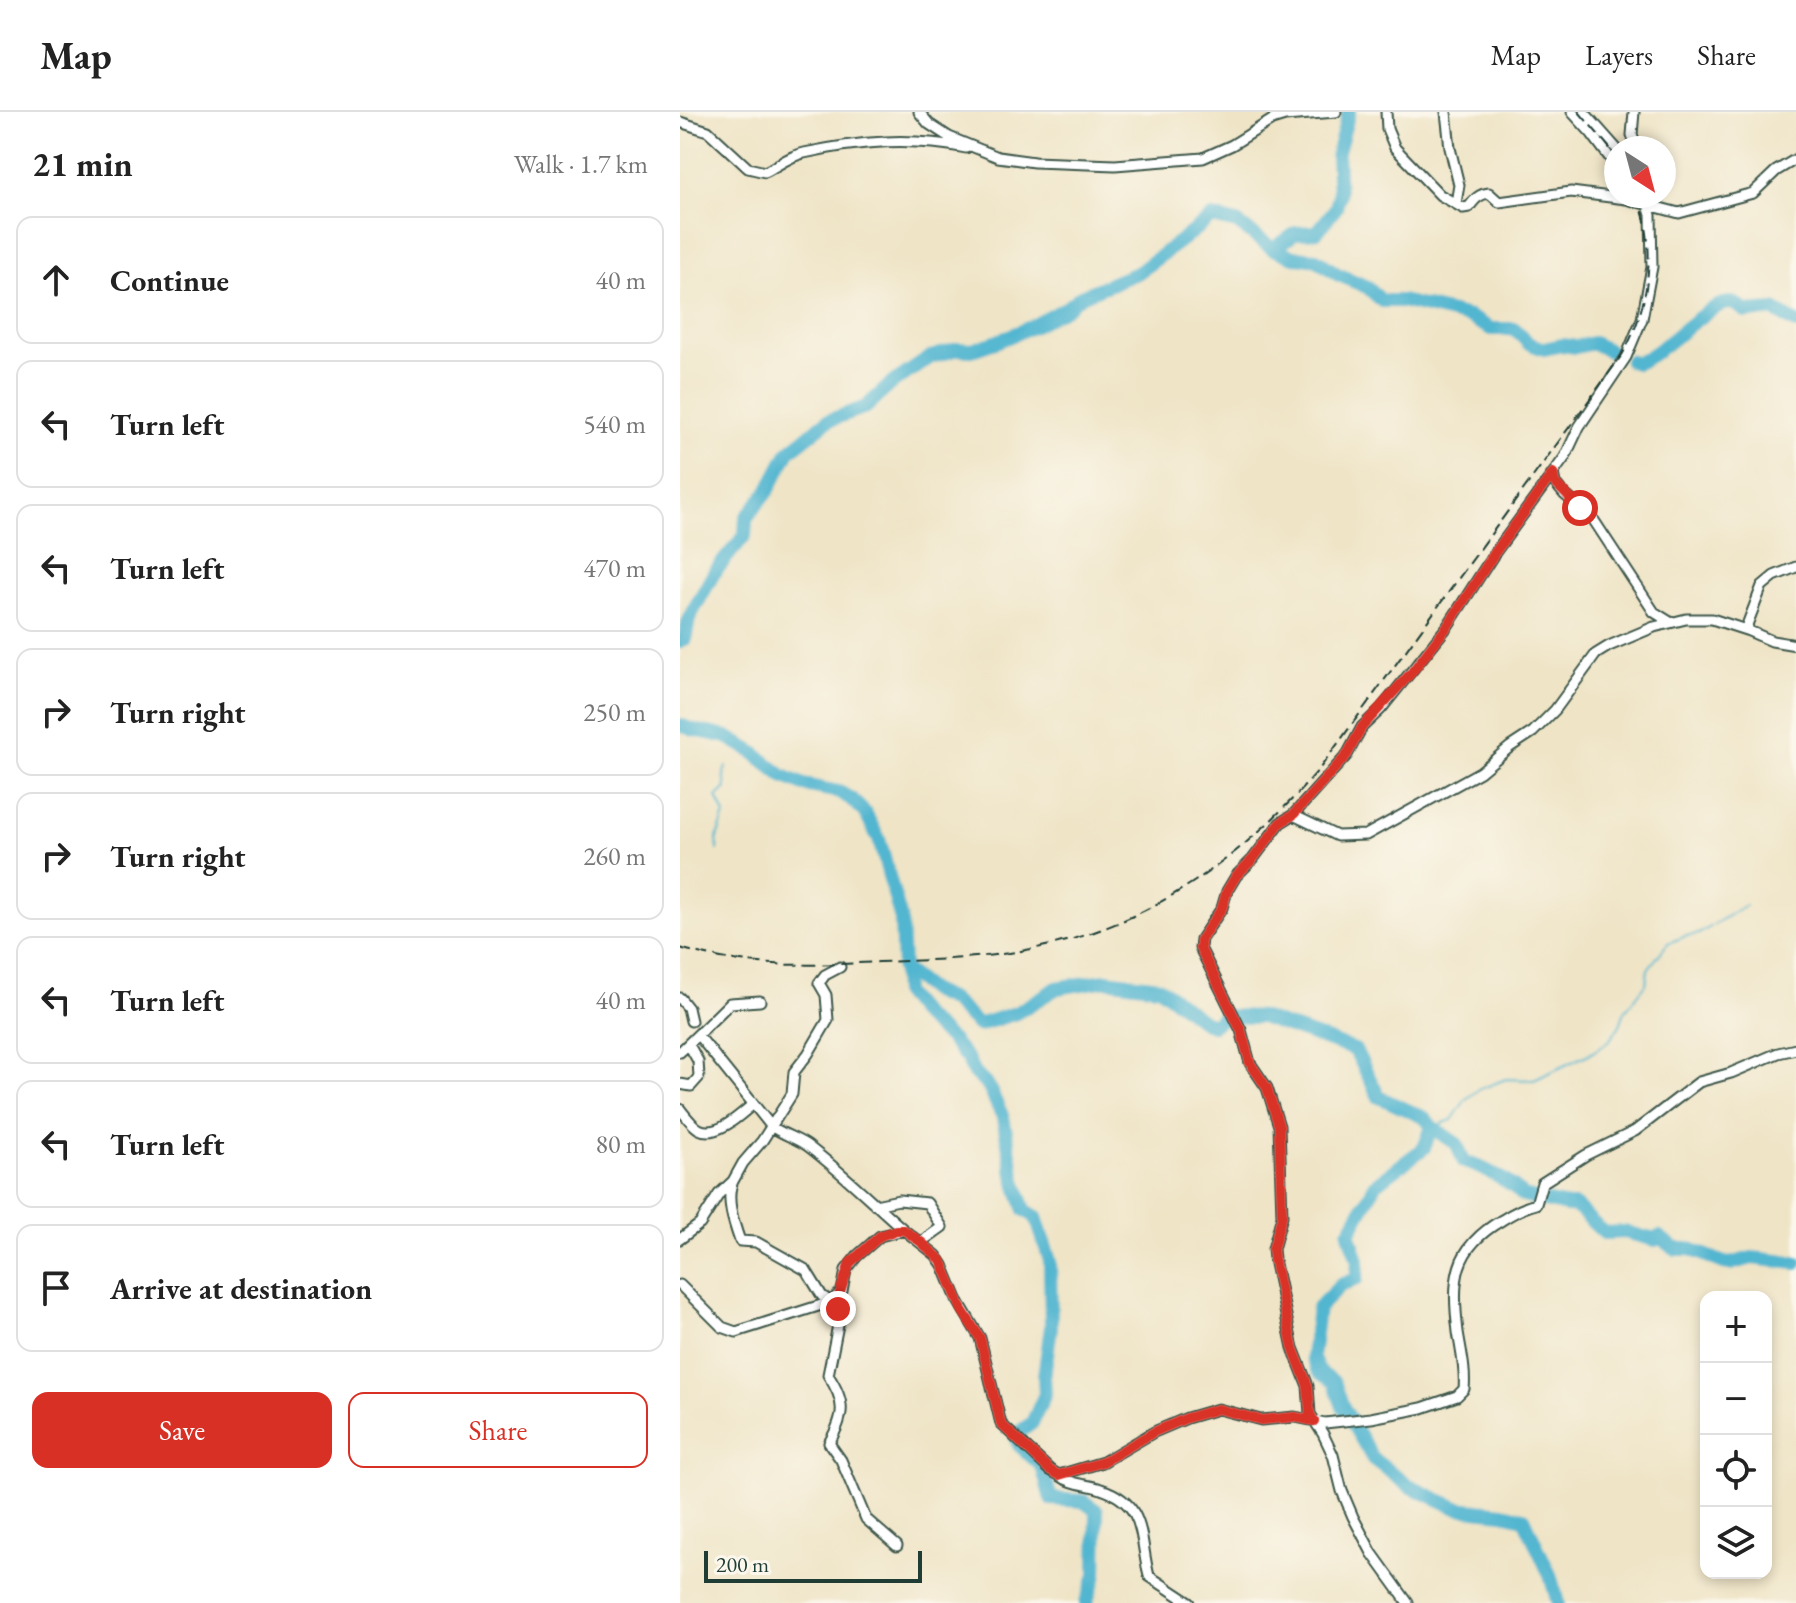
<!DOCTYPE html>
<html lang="en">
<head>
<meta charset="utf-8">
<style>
	body { margin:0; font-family:"EB Garamond",serif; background:#f6f6f6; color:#222 }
	.controls { position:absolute; right:24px; bottom:24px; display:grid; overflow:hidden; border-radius:16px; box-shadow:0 4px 12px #0003 }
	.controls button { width:72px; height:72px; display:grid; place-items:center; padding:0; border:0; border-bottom:2px solid #e0e0e0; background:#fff; color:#222; font:40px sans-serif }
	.compass { position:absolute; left:924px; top:24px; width:72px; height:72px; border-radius:50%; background:#fff; box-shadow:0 4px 12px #0003; rotate:144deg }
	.scale { position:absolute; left:24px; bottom:20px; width:218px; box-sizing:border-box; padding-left:8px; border:4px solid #1f3d34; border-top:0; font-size:22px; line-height:28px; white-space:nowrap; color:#1f3d34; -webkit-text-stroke:6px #fbf7ec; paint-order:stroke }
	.stop { position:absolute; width:24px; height:24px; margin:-18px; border:6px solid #d93025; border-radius:50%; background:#fff }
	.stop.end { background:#d93025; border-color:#fff; box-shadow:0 2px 8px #0008 }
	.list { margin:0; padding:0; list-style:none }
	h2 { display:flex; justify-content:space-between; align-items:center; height:104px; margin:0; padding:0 32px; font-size:34px }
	h2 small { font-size:26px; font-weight:400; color:#767676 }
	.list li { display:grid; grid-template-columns:52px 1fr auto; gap:24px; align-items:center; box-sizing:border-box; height:128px; margin:0 16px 16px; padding:0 16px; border:2px solid #e0e0e0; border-radius:16px }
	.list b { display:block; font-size:30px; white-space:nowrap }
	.list em { font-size:26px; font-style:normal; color:#767676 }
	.actions { display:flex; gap:16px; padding:24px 32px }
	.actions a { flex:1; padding:18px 0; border:2px solid #d93025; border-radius:16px; text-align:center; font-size:28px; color:#d93025 }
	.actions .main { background:#d93025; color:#fff }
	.icon { flex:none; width:44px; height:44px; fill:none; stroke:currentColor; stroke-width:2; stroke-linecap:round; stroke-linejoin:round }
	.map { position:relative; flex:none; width:1116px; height:1491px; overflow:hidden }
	header { display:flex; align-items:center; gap:48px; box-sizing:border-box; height:112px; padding:0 40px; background:#fff; border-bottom:2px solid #e0e0e0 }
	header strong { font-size:38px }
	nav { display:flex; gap:44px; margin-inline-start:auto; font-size:28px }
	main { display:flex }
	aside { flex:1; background:#fff }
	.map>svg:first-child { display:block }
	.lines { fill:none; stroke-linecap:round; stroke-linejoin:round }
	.stream { stroke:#52b6d0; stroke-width:2 }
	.river { stroke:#52b6d0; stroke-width:14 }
	.minor-casing { stroke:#3e564a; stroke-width:13 }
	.minor { stroke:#fff; stroke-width:9 }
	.rail { stroke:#1f3d34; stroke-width:2; stroke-dasharray:12 6; stroke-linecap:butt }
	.route { stroke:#d93025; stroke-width:10 }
</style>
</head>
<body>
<header>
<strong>Map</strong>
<nav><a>Map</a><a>Layers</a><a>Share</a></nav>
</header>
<main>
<aside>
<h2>21 min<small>Walk · 1.7 km</small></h2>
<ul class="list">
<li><svg class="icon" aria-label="ahead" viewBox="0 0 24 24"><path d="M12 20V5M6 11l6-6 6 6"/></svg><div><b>Continue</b></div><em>40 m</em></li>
<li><svg class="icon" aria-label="left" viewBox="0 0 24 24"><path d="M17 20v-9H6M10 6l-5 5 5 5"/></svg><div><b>Turn left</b></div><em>540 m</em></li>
<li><svg class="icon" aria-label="left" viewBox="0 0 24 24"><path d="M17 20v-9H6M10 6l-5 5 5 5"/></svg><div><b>Turn left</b></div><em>470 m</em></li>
<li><svg class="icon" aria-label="right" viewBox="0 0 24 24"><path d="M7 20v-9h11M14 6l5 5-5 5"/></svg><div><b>Turn right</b></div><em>250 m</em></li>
<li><svg class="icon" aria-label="right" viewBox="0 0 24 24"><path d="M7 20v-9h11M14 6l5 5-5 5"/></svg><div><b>Turn right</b></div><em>260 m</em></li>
<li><svg class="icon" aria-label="left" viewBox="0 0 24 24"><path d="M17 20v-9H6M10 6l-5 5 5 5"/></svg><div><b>Turn left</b></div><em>40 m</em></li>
<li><svg class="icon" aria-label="left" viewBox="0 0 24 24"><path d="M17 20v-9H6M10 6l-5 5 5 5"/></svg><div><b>Turn left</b></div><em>80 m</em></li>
<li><svg class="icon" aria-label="arrive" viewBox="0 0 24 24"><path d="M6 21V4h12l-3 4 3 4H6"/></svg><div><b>Arrive at destination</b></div></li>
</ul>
<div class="actions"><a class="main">Save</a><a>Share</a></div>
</aside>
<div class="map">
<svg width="1116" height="1491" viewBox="0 0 1116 1491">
	<rect width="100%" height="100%" fill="#fbf7ec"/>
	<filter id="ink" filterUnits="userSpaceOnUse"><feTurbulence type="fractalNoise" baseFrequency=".0125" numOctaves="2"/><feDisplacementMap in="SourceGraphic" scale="16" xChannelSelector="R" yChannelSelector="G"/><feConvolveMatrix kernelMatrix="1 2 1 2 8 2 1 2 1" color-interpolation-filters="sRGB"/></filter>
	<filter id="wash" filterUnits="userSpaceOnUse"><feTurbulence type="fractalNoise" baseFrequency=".006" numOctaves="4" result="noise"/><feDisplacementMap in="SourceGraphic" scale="32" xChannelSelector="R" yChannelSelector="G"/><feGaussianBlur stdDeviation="1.8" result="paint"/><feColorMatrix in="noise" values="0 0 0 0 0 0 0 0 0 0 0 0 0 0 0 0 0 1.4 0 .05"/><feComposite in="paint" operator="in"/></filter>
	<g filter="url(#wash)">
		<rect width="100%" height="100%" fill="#efe4c6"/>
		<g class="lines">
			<!-- stream -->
			<path class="stream" d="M38,738L37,726L45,703L37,685L46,676L44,661L46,655
				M752,1015L772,1008L786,987L798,978L826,967L854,968L913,940L929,929L940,913L945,899L966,872L968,857L988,831L1006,824L1019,822L1065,793"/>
			<!-- river -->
			<path class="river" d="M593,137L616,121L637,120L656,96L659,83L657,43L669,0
				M951,249L956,251C985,241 1026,190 1051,191C1058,192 1061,196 1066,200L1094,198L1116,211
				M0,530L5,527L9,506L34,461L65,423L66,406L88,379L109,339L147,309L186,295L211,272L251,245L278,237L292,238L318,229L351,215L386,196L401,184L459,160L532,105L557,111L593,137L614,145L636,147L657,162L687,175L702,189H721L789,205L811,217H835L848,231L864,237L882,233L896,235L913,231L936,242
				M0,613L14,618L47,625L73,640L103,664L124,673L159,680L171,687L185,701L199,727L221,808L224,881L243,904L271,928L288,948L293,960L308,974L323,1005L335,1068L345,1098L356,1105L370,1149L371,1215L364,1264L365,1282L352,1311L338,1321L336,1327L339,1333L362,1354L371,1387L403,1389L417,1399L416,1463L406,1491
				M222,856L251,879L271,888L298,913L336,901L377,876L426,868L479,875L524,910L533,913L544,904L581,905L675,938L699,985L745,1006L752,1015L777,1032L784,1050C801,1054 833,1071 843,1084L887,1094H895L924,1121L945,1120L975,1128L979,1125L996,1137H1010L1044,1151L1050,1152L1072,1146L1116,1151
				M752,1015L744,1036L696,1072L669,1121L678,1148L677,1166L661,1173L638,1196L632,1245L639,1260L654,1270L663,1295L693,1347L729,1374L777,1396L823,1401L844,1406L870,1463L878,1491"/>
		</g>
	</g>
	<g filter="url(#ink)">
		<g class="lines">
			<!-- minor casing -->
			<g class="minor-casing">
				<path id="minor" d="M239,0L249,12L269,25L318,45L354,50L435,53L523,46L552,33L592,8L605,4L656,0
					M706,0L707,17L715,36L760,83L783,96L789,95C795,87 799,82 809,81L819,90L891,80L946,87L999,101L1073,81L1096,59L1116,47
					M766,0L770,36L779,73L776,91
					M892,0L912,22L936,54
					M904,0L936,36
					M954,0L952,23L957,36
					M0,10L28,19L68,56L85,60C97,54 111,43 124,41C180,29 231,25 286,36
					M873,361L875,371L884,382L913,407L974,500L990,510
					M1116,455L1094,464L1082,474L1067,513L1069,519L1092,529L1116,533
					M613,703L657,724L686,723L800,660L830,635L853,620L875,598L916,542L929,534L974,515L1006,507H1032L1069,519
					M0,886L8,896L11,909
					M18,923L91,1014C103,1023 119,1027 129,1035C163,1061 192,1090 224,1118
					M0,940L50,891L80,889
					M0,972L11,974L19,965L18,949L9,933
					M0,997C5,1003 12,1013 19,1017C36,1026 59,1004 72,993
					M53,1069C45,1086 54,1112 60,1129L76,1130L126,1158L142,1184L151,1190
					M195,1093L219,1088L247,1091L262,1115L241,1130
					M0,1127L20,1112L39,1082L53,1069L63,1051L82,1029L112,982L114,960L128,942L148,908L146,883L139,871L145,863L160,855
					M0,1173L42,1215L56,1220L151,1190L162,1179L166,1158L177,1144L200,1124L224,1118L256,1143L263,1153L277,1187L300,1226L321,1312L370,1358L379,1363L423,1350L474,1320L507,1306L538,1297L581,1308L615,1305L645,1311L691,1306L742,1296L777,1284L784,1277C786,1259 781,1239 778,1220C772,1168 773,1136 822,1108C833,1101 844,1095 856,1092L862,1071L906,1043L955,1019L1019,970L1051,961L1098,941L1116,937
					M158,1186L159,1208L148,1263C166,1290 165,1303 149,1331L161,1348L186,1407L217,1434
					M379,1363C392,1373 407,1372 421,1377C467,1392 459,1425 469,1464L510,1491
					M728,1491L692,1441L673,1405L662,1379L653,1343L643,1322L630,1302L628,1274L613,1236L594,1147L593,1137L602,1104L599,1014L587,976L570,951L561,918L520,836L521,827L542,796L547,779L556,764L573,747L600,711L613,703L667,643L682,615L701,597L767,515L814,442L885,345L899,315L946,245L962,207L972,155L971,103L965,84"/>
			</g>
			<!-- minor -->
			<use href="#minor" class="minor"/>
			<!-- rail -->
			<path class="rail" d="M899,0L936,43
				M0,836C72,857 126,854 199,850C252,848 305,847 357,836C470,813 567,743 640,656L942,243C969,197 978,134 957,84"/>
		</g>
	</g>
	<g class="lines" filter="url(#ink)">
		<!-- route -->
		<path class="route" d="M158,1197V1186L170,1151L200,1124L216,1118H224L241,1130L261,1148L282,1198L300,1226L321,1312L370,1358L379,1363L423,1350L474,1320L507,1306L538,1297L581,1308L615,1305L634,1309L630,1302L628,1274L613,1236L594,1147L593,1137L602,1104L599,1014L587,976L570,951L561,918L520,836L521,827L542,796L547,779L556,764L573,747L600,711L613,703L667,643L682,615L732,560L767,515L814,442L873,361L875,371L900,396"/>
	</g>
</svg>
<div class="controls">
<button>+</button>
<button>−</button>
<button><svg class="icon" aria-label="locate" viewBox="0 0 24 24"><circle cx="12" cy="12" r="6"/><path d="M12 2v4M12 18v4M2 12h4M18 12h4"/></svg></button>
<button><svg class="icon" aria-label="layers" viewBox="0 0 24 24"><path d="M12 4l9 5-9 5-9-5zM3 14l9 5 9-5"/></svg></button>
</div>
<svg class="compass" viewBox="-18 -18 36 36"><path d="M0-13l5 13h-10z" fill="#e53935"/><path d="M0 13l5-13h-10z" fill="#767676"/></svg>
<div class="scale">200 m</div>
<div class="stop" style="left:900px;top:396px"></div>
<div class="stop end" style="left:158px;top:1197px"></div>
</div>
</main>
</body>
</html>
